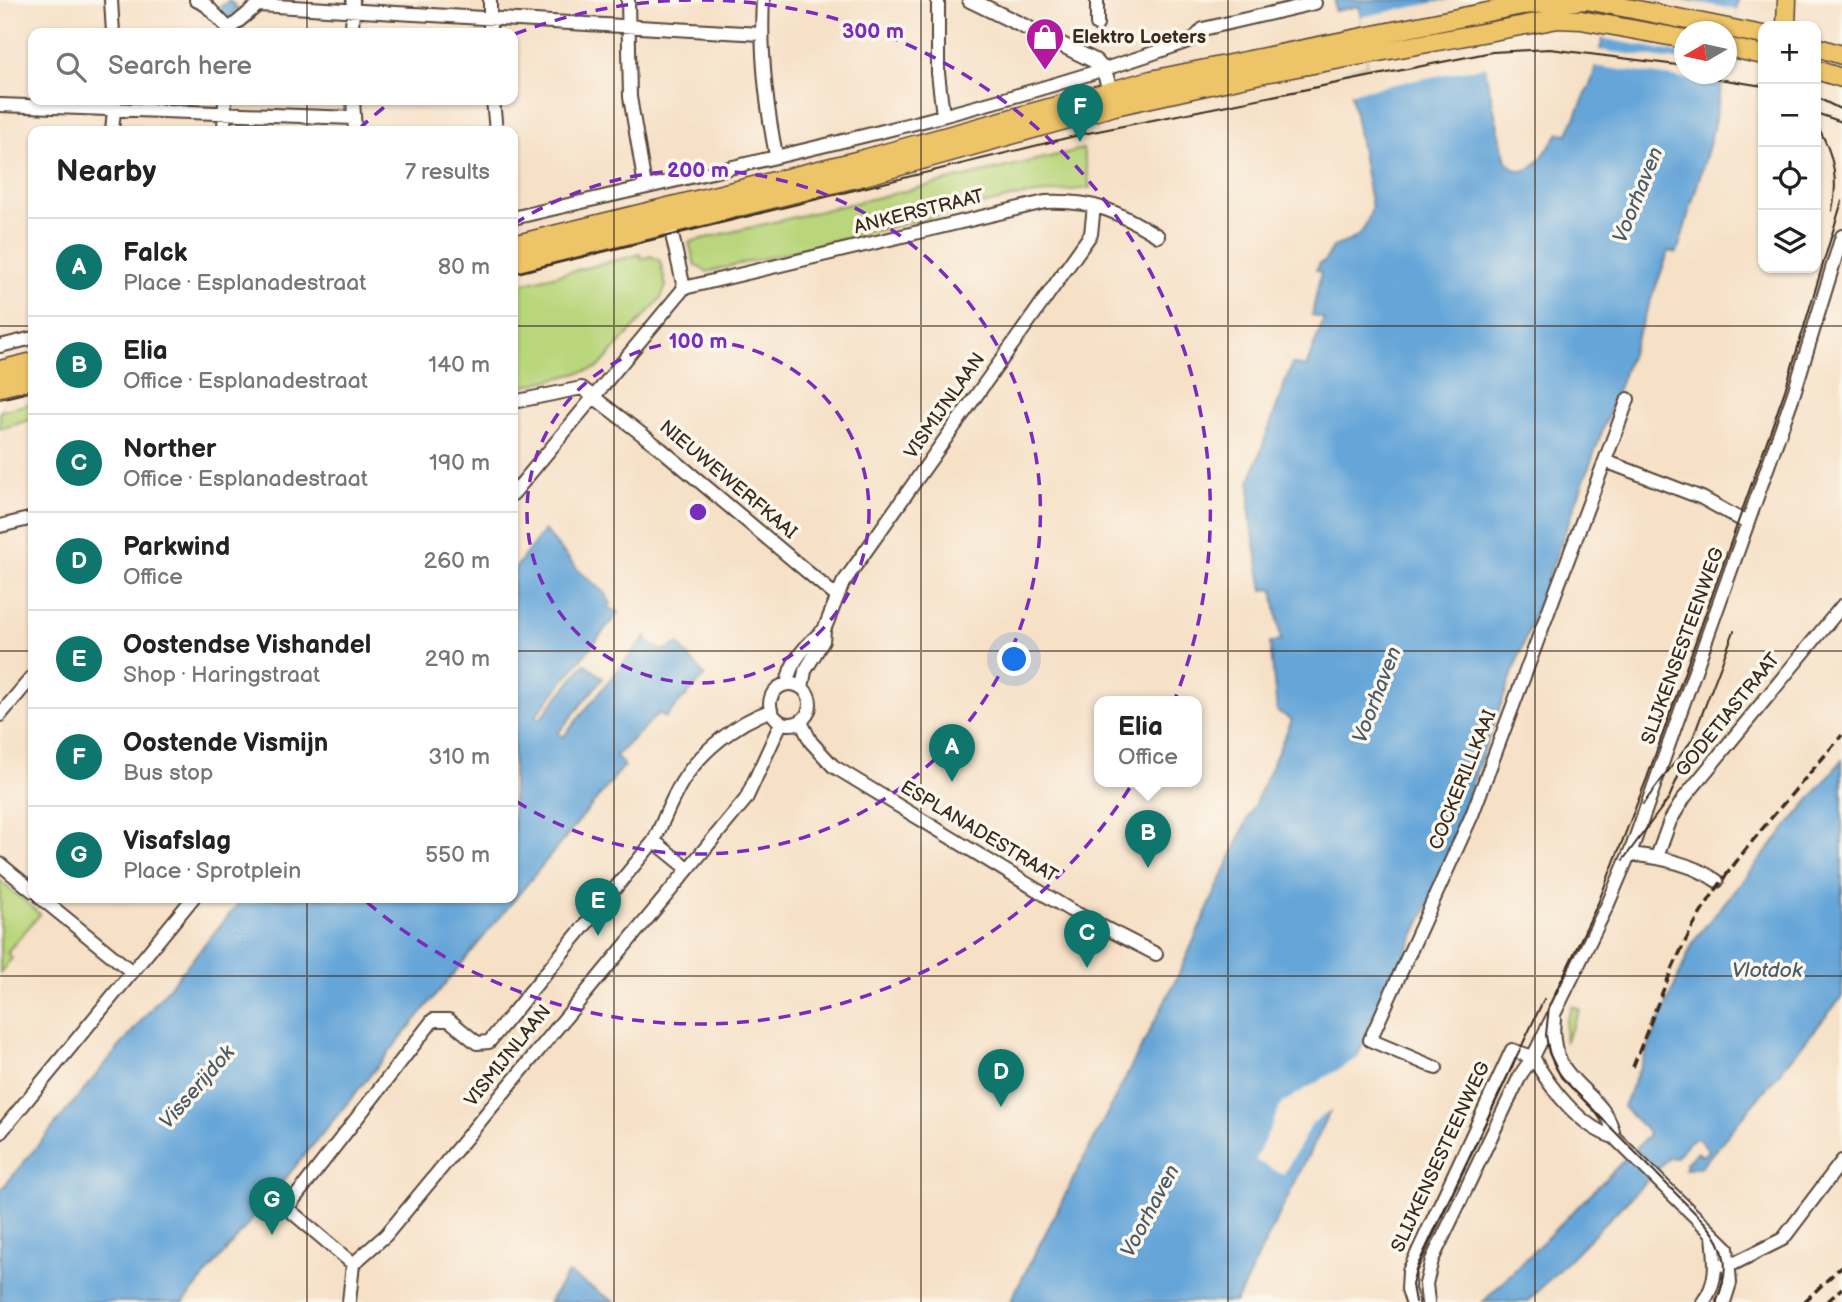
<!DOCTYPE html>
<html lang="en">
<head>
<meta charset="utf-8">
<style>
	body { margin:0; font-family:"Balsamiq Sans",sans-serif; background:#f6f6f6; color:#222 }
	.controls { position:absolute; right:21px; top:21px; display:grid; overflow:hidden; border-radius:14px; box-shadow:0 2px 5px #0004 }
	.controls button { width:63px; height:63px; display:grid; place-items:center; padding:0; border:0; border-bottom:2px solid #e0e0e0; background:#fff; color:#222; font:35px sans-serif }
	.compass { position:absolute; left:1674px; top:21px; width:63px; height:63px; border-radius:50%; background:#fff; box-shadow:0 2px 5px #0004; rotate:261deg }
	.you { position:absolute; left:1015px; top:660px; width:24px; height:24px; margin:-18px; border:5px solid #fff; border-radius:50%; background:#1a73e8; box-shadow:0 0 0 10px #1a73e833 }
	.badge { display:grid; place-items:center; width:46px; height:46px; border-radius:50%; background:#0f766e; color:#fff; font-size:23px; font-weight:700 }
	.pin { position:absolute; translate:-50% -58px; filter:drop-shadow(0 2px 4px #0008) }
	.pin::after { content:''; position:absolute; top:37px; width:24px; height:21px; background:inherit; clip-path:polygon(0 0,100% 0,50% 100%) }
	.popup { position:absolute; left:1094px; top:696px; width:108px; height:91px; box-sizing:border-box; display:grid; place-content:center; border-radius:14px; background:#fff; filter:drop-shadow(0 2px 5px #0005); font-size:23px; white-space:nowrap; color:#767676 }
	.popup b { font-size:26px; color:#222 }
	.popup::after { content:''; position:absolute; left:50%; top:100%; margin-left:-14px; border:14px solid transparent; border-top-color:#fff }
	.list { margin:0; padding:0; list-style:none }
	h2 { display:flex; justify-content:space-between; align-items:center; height:91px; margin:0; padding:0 28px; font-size:30px }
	h2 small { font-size:23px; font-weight:400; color:#767676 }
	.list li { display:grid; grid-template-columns:46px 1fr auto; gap:21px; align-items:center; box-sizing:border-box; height:98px; padding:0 28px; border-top:2px solid #e0e0e0 }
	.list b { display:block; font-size:26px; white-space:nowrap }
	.list p { margin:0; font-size:23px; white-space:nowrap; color:#767676 }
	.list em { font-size:23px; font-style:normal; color:#767676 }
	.icon { flex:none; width:38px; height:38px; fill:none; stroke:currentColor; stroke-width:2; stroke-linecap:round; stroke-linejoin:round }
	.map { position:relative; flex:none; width:1842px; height:1302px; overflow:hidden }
	.search { position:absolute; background:#fff; box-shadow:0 2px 5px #0004; left:28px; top:28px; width:490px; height:77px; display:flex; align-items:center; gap:18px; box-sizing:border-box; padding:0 24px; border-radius:14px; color:#767676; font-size:26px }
	.panel { position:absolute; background:#fff; box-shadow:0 2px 5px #0004; left:28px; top:126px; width:490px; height:777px; border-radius:14px }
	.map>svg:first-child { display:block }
	.green { fill:#b9d67c; stroke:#7a804d; stroke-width:2 }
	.water { fill:#65a5d8; stroke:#50687b; stroke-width:2 }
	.pier { fill:#f6e0c6 }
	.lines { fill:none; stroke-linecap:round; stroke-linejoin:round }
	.minor-casing { stroke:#574537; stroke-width:16 }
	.tertiary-casing { stroke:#574537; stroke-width:18 }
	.primary-casing { stroke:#574537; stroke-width:21 }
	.minor { stroke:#fff; stroke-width:12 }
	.tertiary { stroke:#fff; stroke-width:14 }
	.primary { stroke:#eec469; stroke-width:18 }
	.tram { stroke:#3b2a1e; stroke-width:2 }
	.rail { stroke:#3b2a1e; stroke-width:3.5; stroke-dasharray:10 5; stroke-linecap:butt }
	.grid { fill:none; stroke:#3b2a1e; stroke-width:2; stroke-opacity:0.55 }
	.ring { fill:none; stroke:#7b2cbf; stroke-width:3.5; stroke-dasharray:12 9 }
	.labels { text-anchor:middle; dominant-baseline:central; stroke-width:7; stroke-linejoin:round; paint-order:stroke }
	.poi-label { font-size:19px; font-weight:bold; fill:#3b2a1e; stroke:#fbf7ec; text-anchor:start }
	.street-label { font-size:19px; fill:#3b2a1e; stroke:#fbf7ec }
	.water-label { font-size:21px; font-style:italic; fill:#4c5b68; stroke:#fbf7ec }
	.centre { fill:#7b2cbf; stroke:#fbf7ec; stroke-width:3.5 }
	.ring-label { font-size:21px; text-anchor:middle; font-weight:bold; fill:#7b2cbf; stroke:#fbf7ec; stroke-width:7; stroke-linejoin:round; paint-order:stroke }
</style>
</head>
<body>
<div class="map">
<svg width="1842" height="1302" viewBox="0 0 1842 1302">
	<rect width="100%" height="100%" fill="#fbf7ec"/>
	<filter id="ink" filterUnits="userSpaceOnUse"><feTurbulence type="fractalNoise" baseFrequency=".0143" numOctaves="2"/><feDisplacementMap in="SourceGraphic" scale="14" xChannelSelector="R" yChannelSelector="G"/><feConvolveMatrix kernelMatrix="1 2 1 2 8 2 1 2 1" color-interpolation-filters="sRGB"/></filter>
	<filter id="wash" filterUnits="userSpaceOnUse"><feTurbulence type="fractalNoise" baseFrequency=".00686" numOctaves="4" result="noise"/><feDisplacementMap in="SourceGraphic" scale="28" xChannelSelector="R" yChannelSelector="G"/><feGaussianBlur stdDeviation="1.57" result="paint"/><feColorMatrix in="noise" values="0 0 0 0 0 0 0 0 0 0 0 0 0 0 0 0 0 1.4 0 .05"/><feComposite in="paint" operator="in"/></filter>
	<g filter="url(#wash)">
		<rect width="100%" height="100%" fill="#f6e0c6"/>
		<!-- green -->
		<path class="green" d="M1083,149L1090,188L1019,196L707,272L695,265L689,242Z
			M641,254V259L651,256L660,261L666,286L661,298L598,368L513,389V286Z
			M33,403V419L0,429V411Z
			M0,881L40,914L7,952L12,958L0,973Z
			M1572,1006L1580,1010L1565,1042L1566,1021Z"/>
		<!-- water -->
		<path class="water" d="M229,0L238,9L227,19L218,9Z
			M1335,0H1447L1457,48L1480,47L1505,158C1527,192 1547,148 1559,133L1568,134L1592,80L1613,0H1738L1727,61V32H1685V74H1724L1710,142L1677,253L1669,251L1456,826L1464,830L1364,1042L1236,1302H1010L1178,976L1292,720L1277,711L1270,643L1281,640L1273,589L1263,590L1250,516V481L1292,364L1306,367L1324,319L1312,315L1321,272L1316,270L1320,263L1324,262L1333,247C1361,237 1362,237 1372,208L1347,70L1368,65L1359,6L1335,11Z
			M544,530L579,571L604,592L611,604L608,608L619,612L535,716L540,719L585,664L603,678L558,733L563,737L647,635L645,640L662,651L678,644L705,676L665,718L659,713L616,756L624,766L184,1302H0V1191L243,898H513V571Z
			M1842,760V997L1701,1167L1685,1169V1164L1697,1152L1703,1156L1708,1150L1699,1139H1692L1675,1158L1670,1157L1527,1302H1483L1648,1136V1132L1623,1107L1694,940Z
			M568,1273L615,1302H549Z"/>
		<!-- pier -->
		<path class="pier" d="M1449,0L1458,47L1482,44L1488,66L1348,93L1343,70L1368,65L1360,17Z
			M1610,0H1684L1737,10L1727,62V32H1685L1684,54L1601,38Z
			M1598,50L1684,61L1685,74H1725L1723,84L1593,66Z
			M1361,1056L1336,1107L1312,1123L1283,1175L1255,1160L1282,1103Z"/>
	</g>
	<g filter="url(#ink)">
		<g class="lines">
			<!-- minor casing -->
			<g class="minor-casing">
				<path id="minor" d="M111,0L113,33
					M196,0L206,5L229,29L258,5L761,34
					M628,0L630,97L645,186
					M763,0C760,53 766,104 776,155
					M938,0V73L943,115
					M1097,25V0
					M352,33L353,0
					M490,33V0
					M353,100L355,131
					M493,100L496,131
					M0,105L354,118
					M112,131L115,100
					M224,131L225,100
					M668,217L684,288
					M513,218C741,164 973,118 1194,39L1203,29L1315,3
					M0,346L33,338
					M513,402L582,388L661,449L836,596
					M1605,461L1702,498L1747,523
					M513,494L684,288L1045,202C1094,200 1117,211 1158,236
					M0,526L33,518
					M770 704a20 20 0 1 1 40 0a20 20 0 1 1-40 0Z
					M788,684C787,664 810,641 824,630
					M802,688L805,671L823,641L824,630L843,583L1091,234L1094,206
					M0,715L33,676
					M801,722L811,742L833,766L1070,910L1156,954
					M1629,854C1659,857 1692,863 1717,881
					M1657,857L1670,821L1684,798L1842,606
					M0,864L33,891
					M687,868L654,841C663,822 671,800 682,782C700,752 737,722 770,711
					M41,898L132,972
					M1554,1019C1546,1086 1607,1088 1614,1137
					M1533,1057C1549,1087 1581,1128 1614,1137L1727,1248L1730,1283L1724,1302
					M1436,1068L1370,1040L1472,815L1628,399
					M0,1133L193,898
					M353,1264L386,1235L746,799L781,723
					M353,1264L287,1208L433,1020H449L477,1043L489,1042L654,841
					M1716,1265L1735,1263L1783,1239L1842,1161
					M349,1302L353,1264
					M1412,1302L1408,1289L1409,1271L1512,1050L1533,1057
					M1428,1302L1426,1284L1432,1260L1521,1074L1533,1057L1608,904L1633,845L1794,393L1842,236
					M1703,1302C1719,1282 1715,1258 1713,1235"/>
			</g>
			<!-- tertiary casing -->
			<g class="tertiary-casing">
				<path id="tertiary" d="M970,0L1095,61L1104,71L1113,98"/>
			</g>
			<!-- primary casing -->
			<g class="primary-casing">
				<path id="primary" d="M1786,26L1787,0
					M1727,47L1763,55
					M1816,47L1842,55
					M1816,70L1842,78
					M513,245L860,160L1151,80L1522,5L1587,0L1763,35
					M513,263L864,176L1115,106L1265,73L1558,19L1581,20L1685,39
					M0,370L33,362
					M0,387L33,379"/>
			</g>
			<!-- minor -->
			<use href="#minor" class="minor"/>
			<!-- tertiary -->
			<use href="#tertiary" class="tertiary"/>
			<!-- primary -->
			<use href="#primary" class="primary"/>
			<!-- tram -->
			<path class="tram" d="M1687,74L1763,86
				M1816,97L1842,110
				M1816,113L1842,122
				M1816,124C1833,151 1839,180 1832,211
				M513,274L1083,134L1492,52L1550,49L1685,66
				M0,399L33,391
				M1643,804L1692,740L1734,631
				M1623,860L1669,798L1687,756
				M1415,1302L1412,1285L1416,1269L1544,999
				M1716,1302C1730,1271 1728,1248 1705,1223L1561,1077L1549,1053L1546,1035L1549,1006L1598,903L1647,778L1785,390L1842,201"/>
			<!-- rail -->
			<path class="rail" d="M1633,1067C1654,1014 1673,959 1702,911C1741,848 1795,792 1842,735
				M1804,1302L1842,1266
				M1827,1302L1842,1288"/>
		</g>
	</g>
	<!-- grid -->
	<path class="grid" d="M307,0V33M614,0V1302M921,0V1302M1228,0V1302M1535,0V1302M307,100V131M0,326H33M513,326H1842M0,651H33M513,651H1842M307,898V1302M0,976H1842"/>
	<!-- distance rings -->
	<g class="ring">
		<circle cx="698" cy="512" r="171"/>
		<path d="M514 224A342 342 0 1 1 514 800"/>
		<path d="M359 129A512 512 0 0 1 393 100M515 34A512 512 0 0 1 694 0M702 0A512 512 0 1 1 362 898"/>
	</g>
	<!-- icons -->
	<defs>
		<g id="shop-pin" transform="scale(2.0125)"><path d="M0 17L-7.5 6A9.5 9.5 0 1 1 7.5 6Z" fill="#b5179e" stroke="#fbf7ec"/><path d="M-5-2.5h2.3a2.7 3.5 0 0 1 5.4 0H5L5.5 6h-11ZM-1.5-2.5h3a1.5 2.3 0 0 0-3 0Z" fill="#fff"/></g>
	</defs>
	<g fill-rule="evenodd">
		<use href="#shop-pin" x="1045" y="37"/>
	</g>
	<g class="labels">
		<!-- poi labels -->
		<g class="poi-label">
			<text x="1072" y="37">Elektro Loeters</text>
		</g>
		<!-- street labels -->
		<g class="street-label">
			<text transform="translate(919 212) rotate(-14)">ANKERSTRAAT</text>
			<text transform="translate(945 406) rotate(-55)">VISMIJNLAAN</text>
			<text transform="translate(728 480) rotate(40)">NIEUWEWERFKAAI</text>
			<text transform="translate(1683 646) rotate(-70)">SLIJKENSESTEENWEG</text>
			<text transform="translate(1728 715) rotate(-51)">GODETIASTRAAT</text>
			<text transform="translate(1463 780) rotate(-68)">COCKERILLKAAI</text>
			<text transform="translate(979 832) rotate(31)">ESPLANADESTRAAT</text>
			<text transform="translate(508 1056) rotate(-51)">VISMIJNLAAN</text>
			<text transform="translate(1441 1157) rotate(-65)">SLIJKENSESTEENWEG</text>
		</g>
		<!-- water labels -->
		<g class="water-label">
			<text transform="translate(1638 195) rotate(-68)">Voorhaven</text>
			<text transform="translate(1377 695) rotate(-69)">Voorhaven</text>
			<text x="1767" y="970">Vlotdok</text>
			<text transform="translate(197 1087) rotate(-49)">Visserijdok</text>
			<text transform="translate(1150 1211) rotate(-62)">Voorhaven</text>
		</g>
	</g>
	<circle cx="698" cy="512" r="10" class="centre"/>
	<g class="ring-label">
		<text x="873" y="38">300 m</text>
		<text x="698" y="177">200 m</text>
		<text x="698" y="348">100 m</text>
	</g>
</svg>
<div class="controls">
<button>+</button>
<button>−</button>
<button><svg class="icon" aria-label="locate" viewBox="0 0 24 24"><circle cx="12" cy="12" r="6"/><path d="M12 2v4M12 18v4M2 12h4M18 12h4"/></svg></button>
<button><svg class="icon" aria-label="layers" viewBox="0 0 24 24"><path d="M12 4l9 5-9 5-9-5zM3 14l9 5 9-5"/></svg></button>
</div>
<svg class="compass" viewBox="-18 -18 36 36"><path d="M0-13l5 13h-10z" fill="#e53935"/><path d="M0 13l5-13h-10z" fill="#767676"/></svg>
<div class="you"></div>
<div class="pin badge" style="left:952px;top:782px">A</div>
<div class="pin badge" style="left:1148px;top:868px">B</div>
<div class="popup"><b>Elia</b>Office</div>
<div class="pin badge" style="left:1087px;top:968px">C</div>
<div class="pin badge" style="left:1001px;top:1107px">D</div>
<div class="pin badge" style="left:598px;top:936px">E</div>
<div class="pin badge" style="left:1080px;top:142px">F</div>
<div class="pin badge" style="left:272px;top:1235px">G</div>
<div class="search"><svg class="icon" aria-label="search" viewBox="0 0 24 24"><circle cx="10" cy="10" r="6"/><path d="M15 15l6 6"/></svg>Search here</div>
<section class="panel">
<h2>Nearby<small>7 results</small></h2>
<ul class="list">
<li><span class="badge">A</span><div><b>Falck</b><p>Place · Esplanadestraat</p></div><em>80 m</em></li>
<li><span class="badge">B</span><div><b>Elia</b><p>Office · Esplanadestraat</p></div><em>140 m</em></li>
<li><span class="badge">C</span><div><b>Norther</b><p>Office · Esplanadestraat</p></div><em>190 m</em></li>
<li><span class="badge">D</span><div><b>Parkwind</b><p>Office</p></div><em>260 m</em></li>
<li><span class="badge">E</span><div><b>Oostendse Vishandel</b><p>Shop · Haringstraat</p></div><em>290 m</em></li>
<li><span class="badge">F</span><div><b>Oostende Vismijn</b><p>Bus stop</p></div><em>310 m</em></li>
<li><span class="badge">G</span><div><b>Visafslag</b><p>Place · Sprotplein</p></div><em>550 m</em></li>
</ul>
</section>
</div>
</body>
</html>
